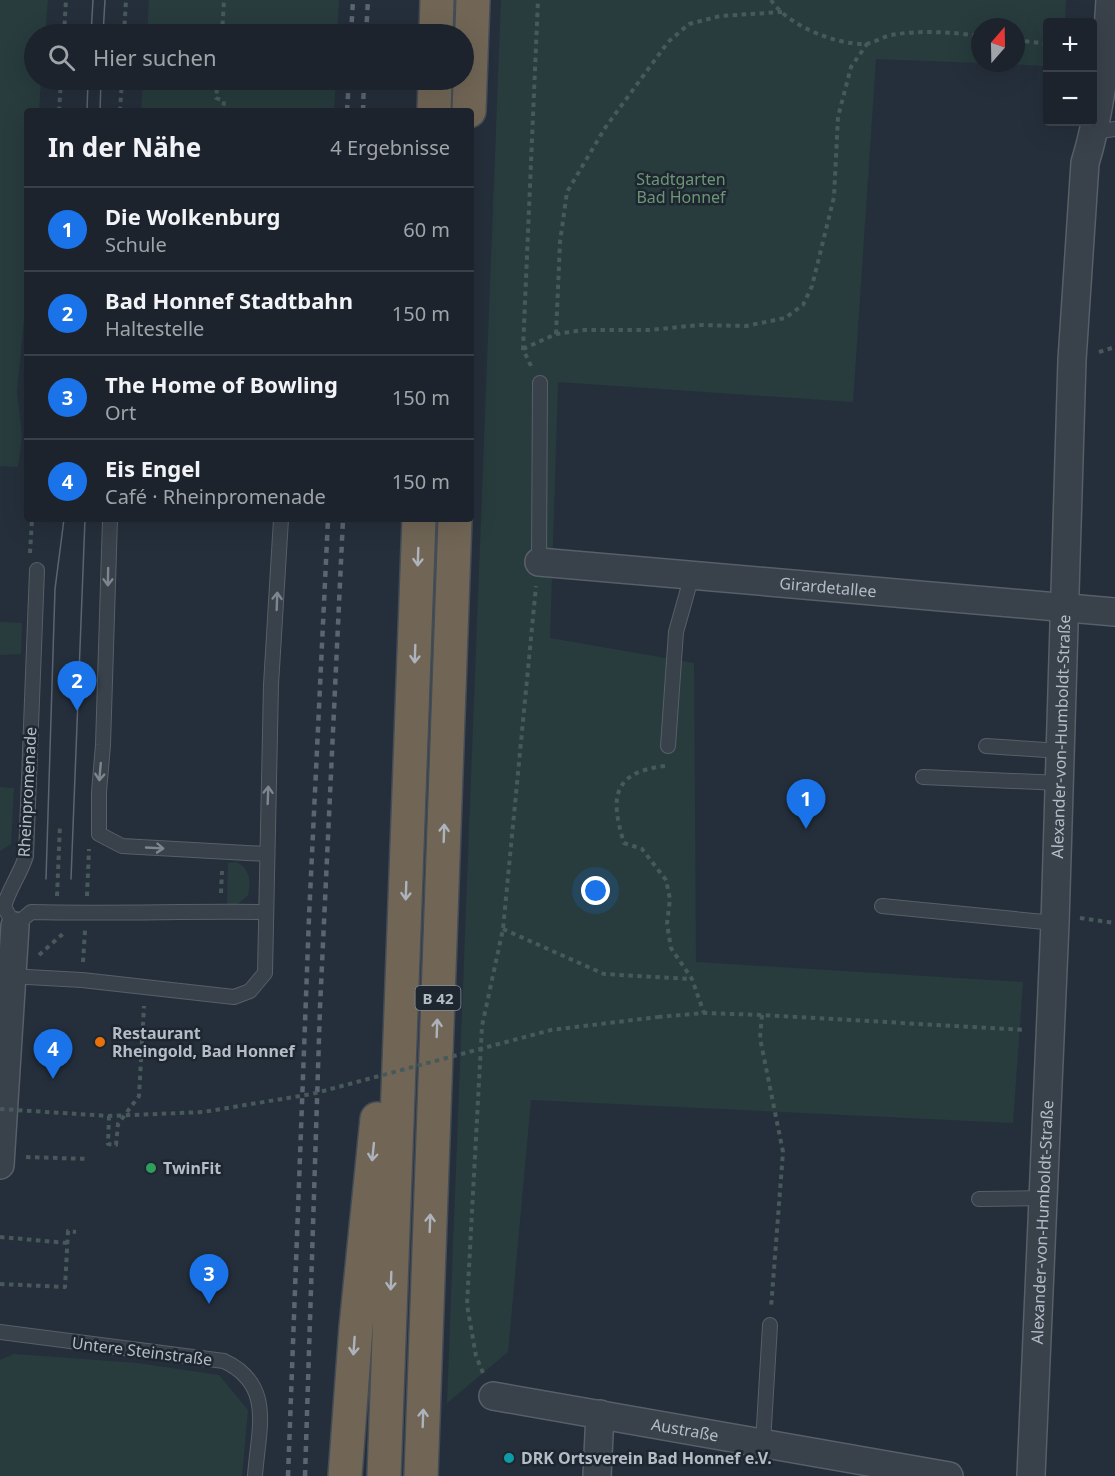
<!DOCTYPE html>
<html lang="de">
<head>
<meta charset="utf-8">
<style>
	body { margin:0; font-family:"Noto Sans",sans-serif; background:#292f38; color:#f1f3f6 }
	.controls { position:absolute; right:18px; top:18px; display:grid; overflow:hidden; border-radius:6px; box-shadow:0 6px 24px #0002 }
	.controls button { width:54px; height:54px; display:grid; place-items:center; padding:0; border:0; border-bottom:2px solid #3a4048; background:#1c232c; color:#f1f3f6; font:30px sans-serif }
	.compass { position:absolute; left:971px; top:18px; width:54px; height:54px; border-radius:50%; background:#1c232c; box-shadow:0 6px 24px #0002; rotate:20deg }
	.you { position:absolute; left:596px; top:891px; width:21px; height:21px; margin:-15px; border:4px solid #fff; border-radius:50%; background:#1a73e8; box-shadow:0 0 0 9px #1a73e833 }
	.badge { display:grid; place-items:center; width:39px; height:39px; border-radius:50%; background:#1a73e8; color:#fff; font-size:20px; font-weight:700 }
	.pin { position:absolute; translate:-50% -50px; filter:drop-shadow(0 2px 3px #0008) }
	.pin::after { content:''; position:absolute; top:32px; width:21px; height:18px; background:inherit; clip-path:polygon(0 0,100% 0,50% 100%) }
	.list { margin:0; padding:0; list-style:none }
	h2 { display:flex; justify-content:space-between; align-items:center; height:78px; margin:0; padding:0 24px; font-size:26px }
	h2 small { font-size:20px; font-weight:400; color:#a0a4a9 }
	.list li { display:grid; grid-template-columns:39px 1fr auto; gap:18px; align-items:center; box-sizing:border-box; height:84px; padding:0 24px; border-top:2px solid #3a4048 }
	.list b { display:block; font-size:22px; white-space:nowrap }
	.list p { margin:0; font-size:20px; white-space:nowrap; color:#a0a4a9 }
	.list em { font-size:20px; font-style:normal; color:#a0a4a9 }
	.icon { flex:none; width:33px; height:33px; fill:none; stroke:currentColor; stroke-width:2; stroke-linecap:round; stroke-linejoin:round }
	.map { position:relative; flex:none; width:1115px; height:1476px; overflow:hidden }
	.search { position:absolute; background:#1c232c; box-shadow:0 6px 24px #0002; left:24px; top:24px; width:450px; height:66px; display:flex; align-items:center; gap:15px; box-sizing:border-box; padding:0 21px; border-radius:33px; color:#a0a4a9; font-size:22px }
	.panel { position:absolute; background:#1c232c; box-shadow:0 6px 24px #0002; left:24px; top:108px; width:450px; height:414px; border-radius:6px }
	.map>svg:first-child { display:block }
	.green { fill:#283c3d }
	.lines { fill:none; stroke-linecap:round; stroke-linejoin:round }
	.lane-casing { stroke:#575f69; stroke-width:16 }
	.street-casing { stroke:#575f69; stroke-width:30 }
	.highway-casing { stroke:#444c56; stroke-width:36 }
	.path { stroke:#47595b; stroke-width:4; stroke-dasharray:4.5 4.5; stroke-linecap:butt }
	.lane { stroke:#39414b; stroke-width:14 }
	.street { stroke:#39414b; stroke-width:27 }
	.highway { stroke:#716656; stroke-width:33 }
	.tram { stroke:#5b6572; stroke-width:1.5 }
	.rail { stroke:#5b6572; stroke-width:4.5; stroke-dasharray:6 6; stroke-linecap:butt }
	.path-bridge { stroke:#47595b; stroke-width:4; stroke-dasharray:4.5 4.5; stroke-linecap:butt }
	.oneway { stroke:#adb3bc }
	.oneway2 { stroke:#7d858f }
	.food-dot { fill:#e8710a; stroke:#1e2630; stroke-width:2 }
	.leisure-dot { fill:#2e9e5b; stroke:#1e2630; stroke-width:2 }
	.culture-dot { fill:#0f9aa8; stroke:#1e2630; stroke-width:2 }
	.labels { text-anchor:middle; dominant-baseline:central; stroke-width:5; stroke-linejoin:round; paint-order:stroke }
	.shield { fill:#1e2630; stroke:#878f9a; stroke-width:1.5 }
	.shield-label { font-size:15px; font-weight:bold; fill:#b4bcc7 }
	.park-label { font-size:16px; fill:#6d9676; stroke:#1e2630 }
	.street-label { font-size:16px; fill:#b4bcc7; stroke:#1e2630 }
	.poi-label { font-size:16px; font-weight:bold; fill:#b4bcc7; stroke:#1e2630; text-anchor:start }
</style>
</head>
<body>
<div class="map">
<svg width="1115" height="1476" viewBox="0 0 1115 1476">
	<rect width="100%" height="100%" fill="#252f3b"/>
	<!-- green -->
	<path class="green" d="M0,0H48L45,34H34V80H41L39,111H27V289L17,391L22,436L18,467L0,466Z
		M149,0H339L337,34H147Z
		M501,0H1066L1065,22H1048L1047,66L982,63H1016V27H980V63L876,59L853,402L558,382L550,638L694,663L696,962L1023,982L1013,1123L531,1100L508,1352L447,1403Z
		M143,80H336L334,111H141Z
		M0,622L22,623L21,654L0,655Z
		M0,787L14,788L11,844L0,851Z
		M236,862C250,868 251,881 248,895L238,904L227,905L228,863Z
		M14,1354L137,1363L219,1375L248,1410L242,1476H0V1360Z"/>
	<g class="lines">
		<!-- lane casing -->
		<g class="lane-casing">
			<path id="lane" d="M1095,132L1115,129
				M110,519L103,745L99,792V834L122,846L266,854
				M539,562L540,383
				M37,570L26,856C20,875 9,888 4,907L15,926L31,912C109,914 187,911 265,912
				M668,746L676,632L692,575
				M986,746L1061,751
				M923,777L1060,783
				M882,906L1055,923
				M9,976L82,980L234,997L250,991L265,973L271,685L281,519
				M979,1199L1044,1198
				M0,1332L224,1361C275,1385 258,1430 255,1476
				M763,1443L770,1325"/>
		</g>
		<!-- street casing -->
		<g class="street-casing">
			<g id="street">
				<path id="s1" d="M539,562L1115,612"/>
				<path d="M0,1165L15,926"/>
				<path id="s2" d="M493,1396L949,1476"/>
				<path d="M597,1476L600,1414"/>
				<path id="s3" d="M1031,1476L1055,923L1072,360L1085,163C1101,111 1107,54 1110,0"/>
			</g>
		</g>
		<!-- highway casing -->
		<g class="highway-casing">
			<path id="highway" d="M436,34L437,0
				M434,111L435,80
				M469,111L473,0
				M345,1476L356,1327L377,1119
				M384,1476L419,519
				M421,1476L455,519"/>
		</g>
		<!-- path -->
		<path class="path" d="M771,0C787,25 836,45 865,44C874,43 882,37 891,35C918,30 953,32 980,36
			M64,34L66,0
			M124,34L126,0
			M222,34L224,0
			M1016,40L1048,44
			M218,80L216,98L224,101L223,111
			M59,111L61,80
			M120,111L122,80
			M556,334L560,242L567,192L605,128L668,42L689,24L720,16L782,12
			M523,349L556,334L584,330H650L699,325L746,326L785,318L803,305L812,286L834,197L838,117L851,67L867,44
			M1099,352L1115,347
			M531,366L523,349L538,0
			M30,553L32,519
			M665,766C612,772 610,798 624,843L642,849L666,880L670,899L667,924L671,948L692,979L704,1013
			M221,893L222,871
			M57,896L60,825
			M87,896L89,849
			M1080,918L1115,923
			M503,929L604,974L691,979
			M39,955L65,932
			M83,962L85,930
			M762,1015L760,1038L783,1152L771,1308
			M658,1017L704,1013L762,1015L1026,1030
			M109,1116L108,1144L116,1145L118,1124L139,1096L144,1006
			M26,1157L89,1159
			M0,1237L67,1243
			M0,1284L65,1287L68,1231L76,1232
			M483,1373L476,1356L467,1305L482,1026L503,929L536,586"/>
		<!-- lane -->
		<use href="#lane" class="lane"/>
		<!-- street -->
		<use href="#street" class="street"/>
		<!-- highway -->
		<use href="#highway" class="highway"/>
		<!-- tram -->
		<path class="tram" d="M91,34L93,0
			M103,34L105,0
			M87,111L88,80
			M100,111L101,80
			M46,879L55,589L64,519
			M71,879L85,519"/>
		<!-- rail -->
		<path class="rail" d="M351,34L353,0
			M366,34L368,0
			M347,111L349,80
			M363,111L364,80
			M288,1476L309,917L328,519
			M305,1476L320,1007L343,519"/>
		<!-- path-bridge -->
		<path class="path-bridge" d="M0,1109L109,1116L203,1112L312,1094L551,1030L658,1017"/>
	</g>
	<!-- one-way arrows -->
	<defs><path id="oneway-shaft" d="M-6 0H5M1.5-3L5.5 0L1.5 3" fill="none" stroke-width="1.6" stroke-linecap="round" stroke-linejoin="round" transform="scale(1.5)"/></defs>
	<g class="oneway">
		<use href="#oneway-shaft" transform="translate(418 557) rotate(92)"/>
		<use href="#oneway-shaft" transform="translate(415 654) rotate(92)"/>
		<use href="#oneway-shaft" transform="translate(444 833) rotate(-88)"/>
		<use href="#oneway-shaft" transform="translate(406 891) rotate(92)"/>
		<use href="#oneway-shaft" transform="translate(437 1028) rotate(-88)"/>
		<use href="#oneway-shaft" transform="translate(373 1152) rotate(96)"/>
		<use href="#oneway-shaft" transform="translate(430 1223) rotate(-88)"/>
		<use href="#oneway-shaft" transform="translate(391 1281) rotate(92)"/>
		<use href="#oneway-shaft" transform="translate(354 1346) rotate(94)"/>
		<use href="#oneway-shaft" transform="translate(423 1418) rotate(-88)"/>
	</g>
	<g class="oneway2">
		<use href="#oneway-shaft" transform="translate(108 577) rotate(91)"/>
		<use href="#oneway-shaft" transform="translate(277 601) rotate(-88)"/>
		<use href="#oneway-shaft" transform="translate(100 772) rotate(95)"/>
		<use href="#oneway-shaft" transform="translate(268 795) rotate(-88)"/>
		<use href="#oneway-shaft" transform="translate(155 848) rotate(3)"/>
	</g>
	<!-- markers -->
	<circle class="food-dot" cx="100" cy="1042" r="6"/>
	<circle class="leisure-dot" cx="151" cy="1168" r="6"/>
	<circle class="culture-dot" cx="509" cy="1458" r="6"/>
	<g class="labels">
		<!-- shield labels -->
		<rect class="shield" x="415.5" y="986" width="45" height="24" rx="4.5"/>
		<g class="shield-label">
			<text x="438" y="998">B 42</text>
		</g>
		<!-- park labels -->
		<g class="park-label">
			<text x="681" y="179">Stadtgarten<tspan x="681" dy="18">Bad Honnef</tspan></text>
		</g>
		<!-- street labels -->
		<g class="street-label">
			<text stroke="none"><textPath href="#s1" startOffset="290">Girardetallee</textPath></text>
			<text stroke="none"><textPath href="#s3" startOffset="740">Alexander-von-Humboldt-Straße</textPath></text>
			<text transform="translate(27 792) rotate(-87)">Rheinpromenade</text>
			<text stroke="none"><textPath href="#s3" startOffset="254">Alexander-von-Humboldt-Straße</textPath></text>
			<text transform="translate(142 1351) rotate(7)">Untere Steinstraße</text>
			<text stroke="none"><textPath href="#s2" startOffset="195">Austraße</textPath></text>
		</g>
		<!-- poi labels -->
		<g class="poi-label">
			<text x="112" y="1033">Restaurant<tspan x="112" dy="18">Rheingold, Bad Honnef</tspan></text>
			<text x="163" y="1168">TwinFit</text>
			<text x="521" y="1458">DRK Ortsverein Bad Honnef e.V.</text>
		</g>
	</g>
</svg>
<div class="controls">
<button>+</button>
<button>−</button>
</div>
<svg class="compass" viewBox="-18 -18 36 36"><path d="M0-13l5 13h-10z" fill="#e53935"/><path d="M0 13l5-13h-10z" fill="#a0a4a9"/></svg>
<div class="you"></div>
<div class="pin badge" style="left:806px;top:829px">1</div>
<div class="pin badge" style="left:77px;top:711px">2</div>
<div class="pin badge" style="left:209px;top:1304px">3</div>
<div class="pin badge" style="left:53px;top:1079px">4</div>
<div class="search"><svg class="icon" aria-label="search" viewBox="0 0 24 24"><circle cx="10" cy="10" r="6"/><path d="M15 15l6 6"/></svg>Hier suchen</div>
<section class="panel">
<h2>In der Nähe<small>4 Ergebnisse</small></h2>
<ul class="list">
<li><span class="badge">1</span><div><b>Die Wolkenburg</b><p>Schule</p></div><em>60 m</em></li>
<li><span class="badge">2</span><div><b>Bad Honnef Stadtbahn</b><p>Haltestelle</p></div><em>150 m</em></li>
<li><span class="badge">3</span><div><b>The Home of Bowling</b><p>Ort</p></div><em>150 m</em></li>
<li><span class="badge">4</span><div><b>Eis Engel</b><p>Café · Rheinpromenade</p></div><em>150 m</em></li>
</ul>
</section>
</div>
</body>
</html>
